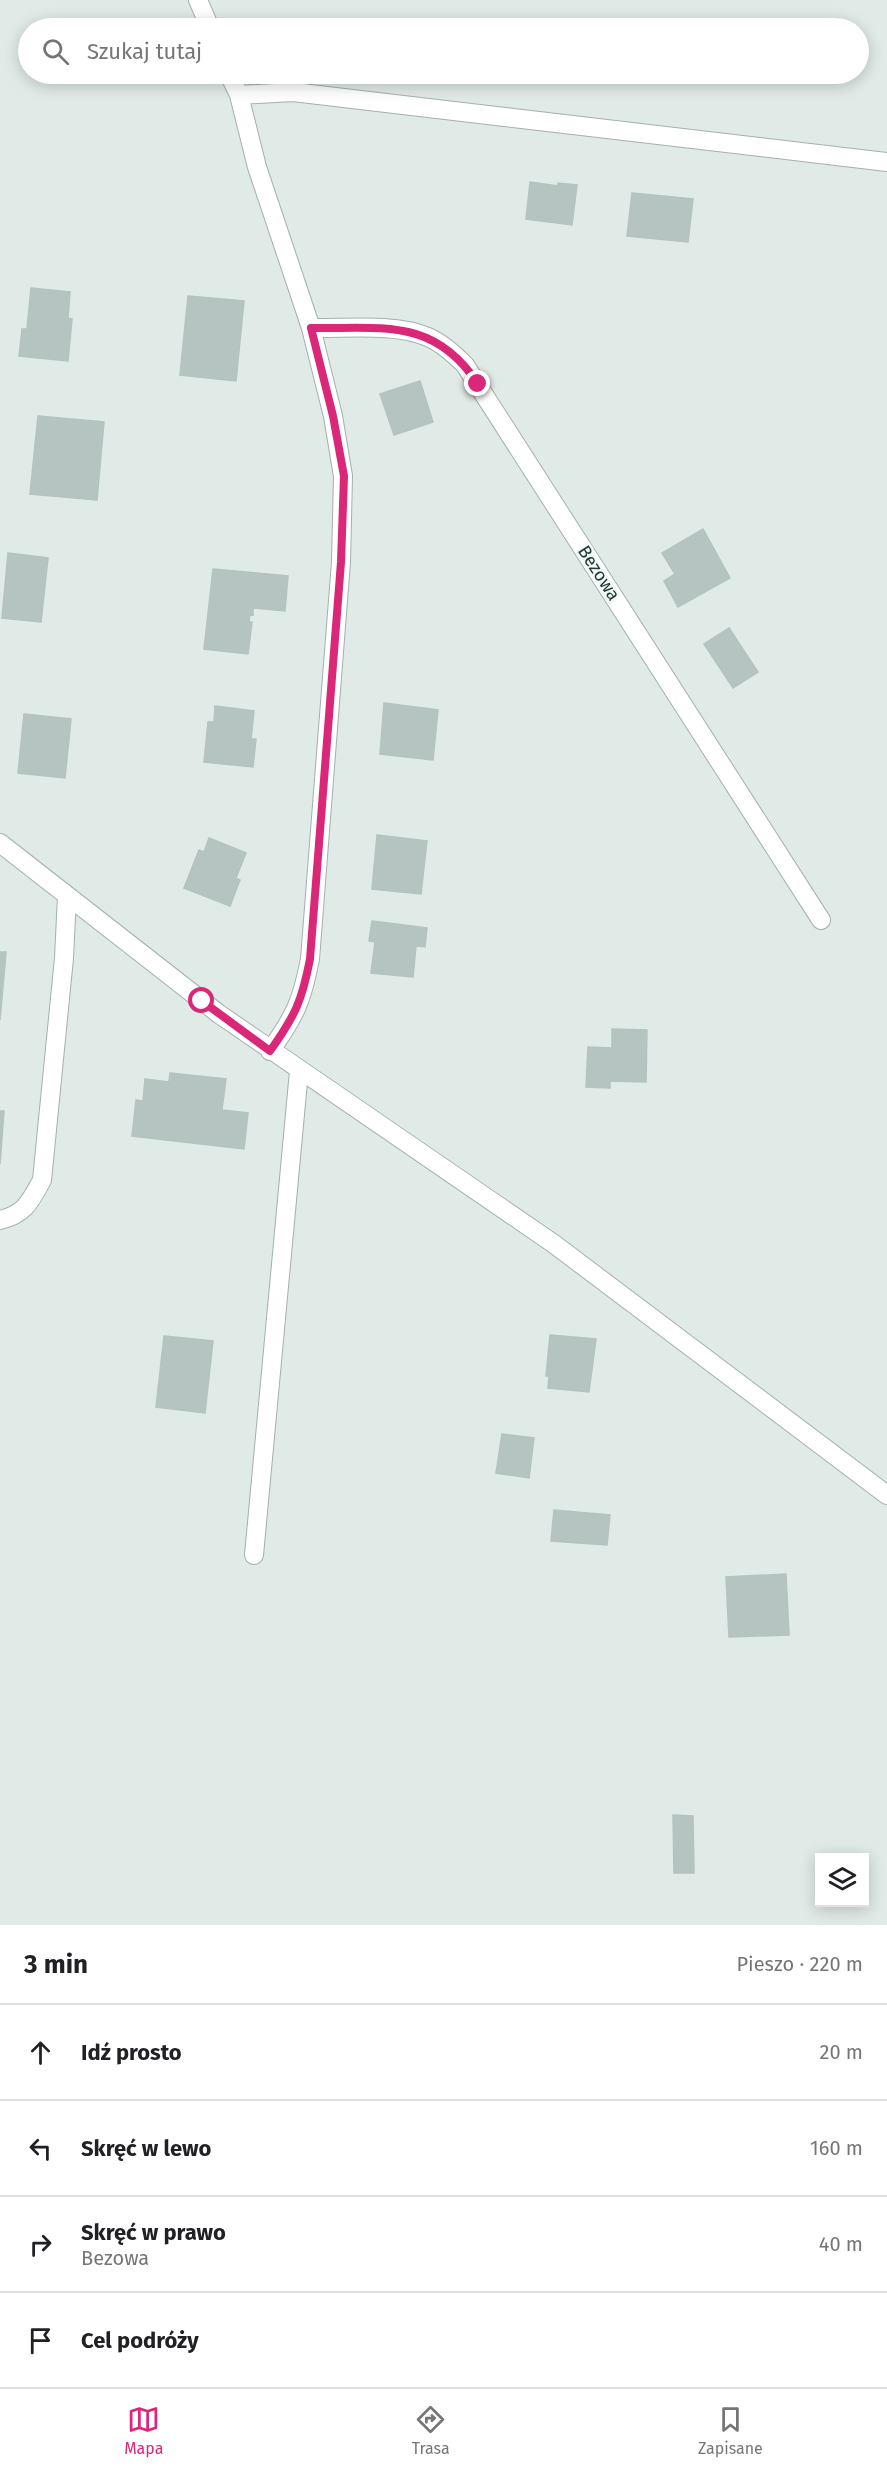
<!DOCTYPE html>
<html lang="pl">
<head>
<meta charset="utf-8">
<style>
	body { margin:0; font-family:"Fira Sans",sans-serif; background:#f6f6f6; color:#202124 }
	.controls { position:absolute; right:18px; bottom:18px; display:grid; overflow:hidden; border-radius:0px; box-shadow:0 3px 15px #0003 }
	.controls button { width:54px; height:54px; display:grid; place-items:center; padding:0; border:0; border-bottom:2px solid #e0e0e0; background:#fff; color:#202124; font:30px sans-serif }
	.stop { position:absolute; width:18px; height:18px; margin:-14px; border:4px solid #db2777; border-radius:50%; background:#fff }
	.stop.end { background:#db2777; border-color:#fff; box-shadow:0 2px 6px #0008 }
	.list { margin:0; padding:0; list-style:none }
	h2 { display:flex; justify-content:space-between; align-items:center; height:78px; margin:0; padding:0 24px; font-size:26px }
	h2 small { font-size:20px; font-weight:400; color:#757577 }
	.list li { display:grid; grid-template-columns:39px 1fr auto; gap:18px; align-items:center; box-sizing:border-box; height:96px; padding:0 24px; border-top:2px solid #e0e0e0 }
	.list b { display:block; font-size:22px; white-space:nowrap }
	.list p { margin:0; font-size:20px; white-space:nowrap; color:#757577 }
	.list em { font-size:20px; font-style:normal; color:#757577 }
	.icon { flex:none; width:33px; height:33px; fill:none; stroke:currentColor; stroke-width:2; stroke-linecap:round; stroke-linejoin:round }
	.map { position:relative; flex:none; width:887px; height:1925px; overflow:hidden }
	.search { position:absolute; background:#fff; box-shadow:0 3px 15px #0003; left:18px; right:18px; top:18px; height:66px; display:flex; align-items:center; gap:15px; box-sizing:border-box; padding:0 21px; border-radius:33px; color:#757577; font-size:22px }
	.sheet { height:462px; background:#fff }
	nav { display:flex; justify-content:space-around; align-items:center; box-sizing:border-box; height:84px; border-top:2px solid #e0e0e0; background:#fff; font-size:16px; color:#757577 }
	nav a { display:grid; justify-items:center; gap:3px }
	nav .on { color:#db2777 }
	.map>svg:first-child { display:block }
	.building { fill:#b5c4c0; stroke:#b3c3bf; stroke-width:1.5 }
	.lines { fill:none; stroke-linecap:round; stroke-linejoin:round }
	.minor-casing { stroke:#a3b1ae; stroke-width:20 }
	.minor { stroke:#fff; stroke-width:18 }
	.route { stroke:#db2777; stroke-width:8 }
	.labels { text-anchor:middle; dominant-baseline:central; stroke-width:5; stroke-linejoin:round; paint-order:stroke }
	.street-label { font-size:18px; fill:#223836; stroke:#f0f7f4 }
</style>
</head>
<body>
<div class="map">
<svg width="887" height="1925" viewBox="0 0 887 1925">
	<rect width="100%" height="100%" fill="#e0eae7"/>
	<!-- building -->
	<path class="building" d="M530,182L558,186V183L577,185L572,225L526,219Z
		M632,193L693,199L688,242L627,236Z
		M31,288L70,292L68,318L72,319L68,361L19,356L22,329H27Z
		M188,296L244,301L236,381L180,375Z
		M420,381L433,422L394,435L380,394Z
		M38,416L104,422L97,500L30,494Z
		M703,529L730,578L678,607L664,581L675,574L662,553Z
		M8,553L48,558L41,622L2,618Z
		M213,569L288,576L285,611L253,608V615L250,614L249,622H252L248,654L204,649Z
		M729,628L758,672L733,688L704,644Z
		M384,703L438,710L433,760L380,754Z
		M215,706L254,711L251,739H256L253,767L204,762L208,722H214Z
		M24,714L71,719L65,778L18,773Z
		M377,835L427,841L421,894L372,889Z
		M209,838L246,853L236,878L240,880L230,906L184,888L199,850L204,852Z
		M372,921L427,928L425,947L416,946L413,977L371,973L375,942L369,941Z
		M0,952H6L0,1020Z
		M612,1029L647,1030L646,1082L610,1081V1088L586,1087L588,1047L612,1048Z
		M170,1073L226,1079L222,1110L248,1113L244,1149L132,1136L136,1100L143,1101L145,1079L169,1082Z
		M0,1111H4L0,1164Z
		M550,1335L596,1339L589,1392L548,1388L549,1376H546Z
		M164,1336L213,1341L205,1413L156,1407Z
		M502,1434L534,1438L529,1478L496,1473Z
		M554,1510L610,1515L607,1545L551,1541Z
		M786,1574L789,1635L729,1637L726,1577Z
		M673,1815L693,1816L694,1873H674Z"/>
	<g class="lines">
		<!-- minor casing -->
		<g class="minor-casing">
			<path id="minor" d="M198,0L210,28
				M229,74L239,95L257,167L311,328L333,416L343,476L341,562L310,959C302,1001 295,1016 270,1051
				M239,95L293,92L887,162
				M311,328C346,329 395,323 428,337C442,343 454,354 465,365L821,920
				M0,843L219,1014L554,1244L887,1495
				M0,1220C25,1214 30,1202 42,1180L64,958L67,896
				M254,1555L299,1071"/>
		</g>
		<!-- minor -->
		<use href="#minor" class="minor"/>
	</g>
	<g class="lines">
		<!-- route -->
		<path class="route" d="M202,1001L270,1051C295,1016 302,1001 310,959L341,562L344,476L333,416L311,328C382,329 434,317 478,384"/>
	</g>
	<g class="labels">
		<!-- street labels -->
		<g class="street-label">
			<text transform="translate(599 573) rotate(57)">Bezowa</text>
		</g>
	</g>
</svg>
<div class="controls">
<button><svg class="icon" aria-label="layers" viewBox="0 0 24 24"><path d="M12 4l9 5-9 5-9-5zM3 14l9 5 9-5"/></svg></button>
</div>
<div class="stop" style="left:202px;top:1001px"></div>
<div class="stop end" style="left:478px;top:384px"></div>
<div class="search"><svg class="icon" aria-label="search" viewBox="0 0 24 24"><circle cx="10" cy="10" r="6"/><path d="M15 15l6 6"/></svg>Szukaj tutaj</div>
</div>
<section class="sheet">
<h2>3 min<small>Pieszo · 220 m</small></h2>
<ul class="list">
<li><svg class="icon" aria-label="ahead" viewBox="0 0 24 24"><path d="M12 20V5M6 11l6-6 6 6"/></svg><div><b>Idź prosto</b></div><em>20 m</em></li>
<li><svg class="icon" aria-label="left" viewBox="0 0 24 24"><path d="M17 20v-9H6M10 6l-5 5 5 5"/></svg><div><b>Skręć w lewo</b></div><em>160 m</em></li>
<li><svg class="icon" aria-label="right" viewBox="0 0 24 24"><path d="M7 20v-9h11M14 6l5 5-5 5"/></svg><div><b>Skręć w prawo</b><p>Bezowa</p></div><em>40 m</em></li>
<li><svg class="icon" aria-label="arrive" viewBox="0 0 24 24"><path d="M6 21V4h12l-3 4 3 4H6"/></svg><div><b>Cel podróży</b></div></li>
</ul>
</section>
<nav>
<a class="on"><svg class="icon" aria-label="map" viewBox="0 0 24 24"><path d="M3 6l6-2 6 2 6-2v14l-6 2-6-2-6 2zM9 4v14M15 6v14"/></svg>Mapa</a>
<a><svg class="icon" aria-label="directions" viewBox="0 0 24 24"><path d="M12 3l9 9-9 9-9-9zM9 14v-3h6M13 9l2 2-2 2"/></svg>Trasa</a>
<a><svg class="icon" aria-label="saved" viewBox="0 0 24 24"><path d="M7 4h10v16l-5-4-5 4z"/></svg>Zapisane</a>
</nav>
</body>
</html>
